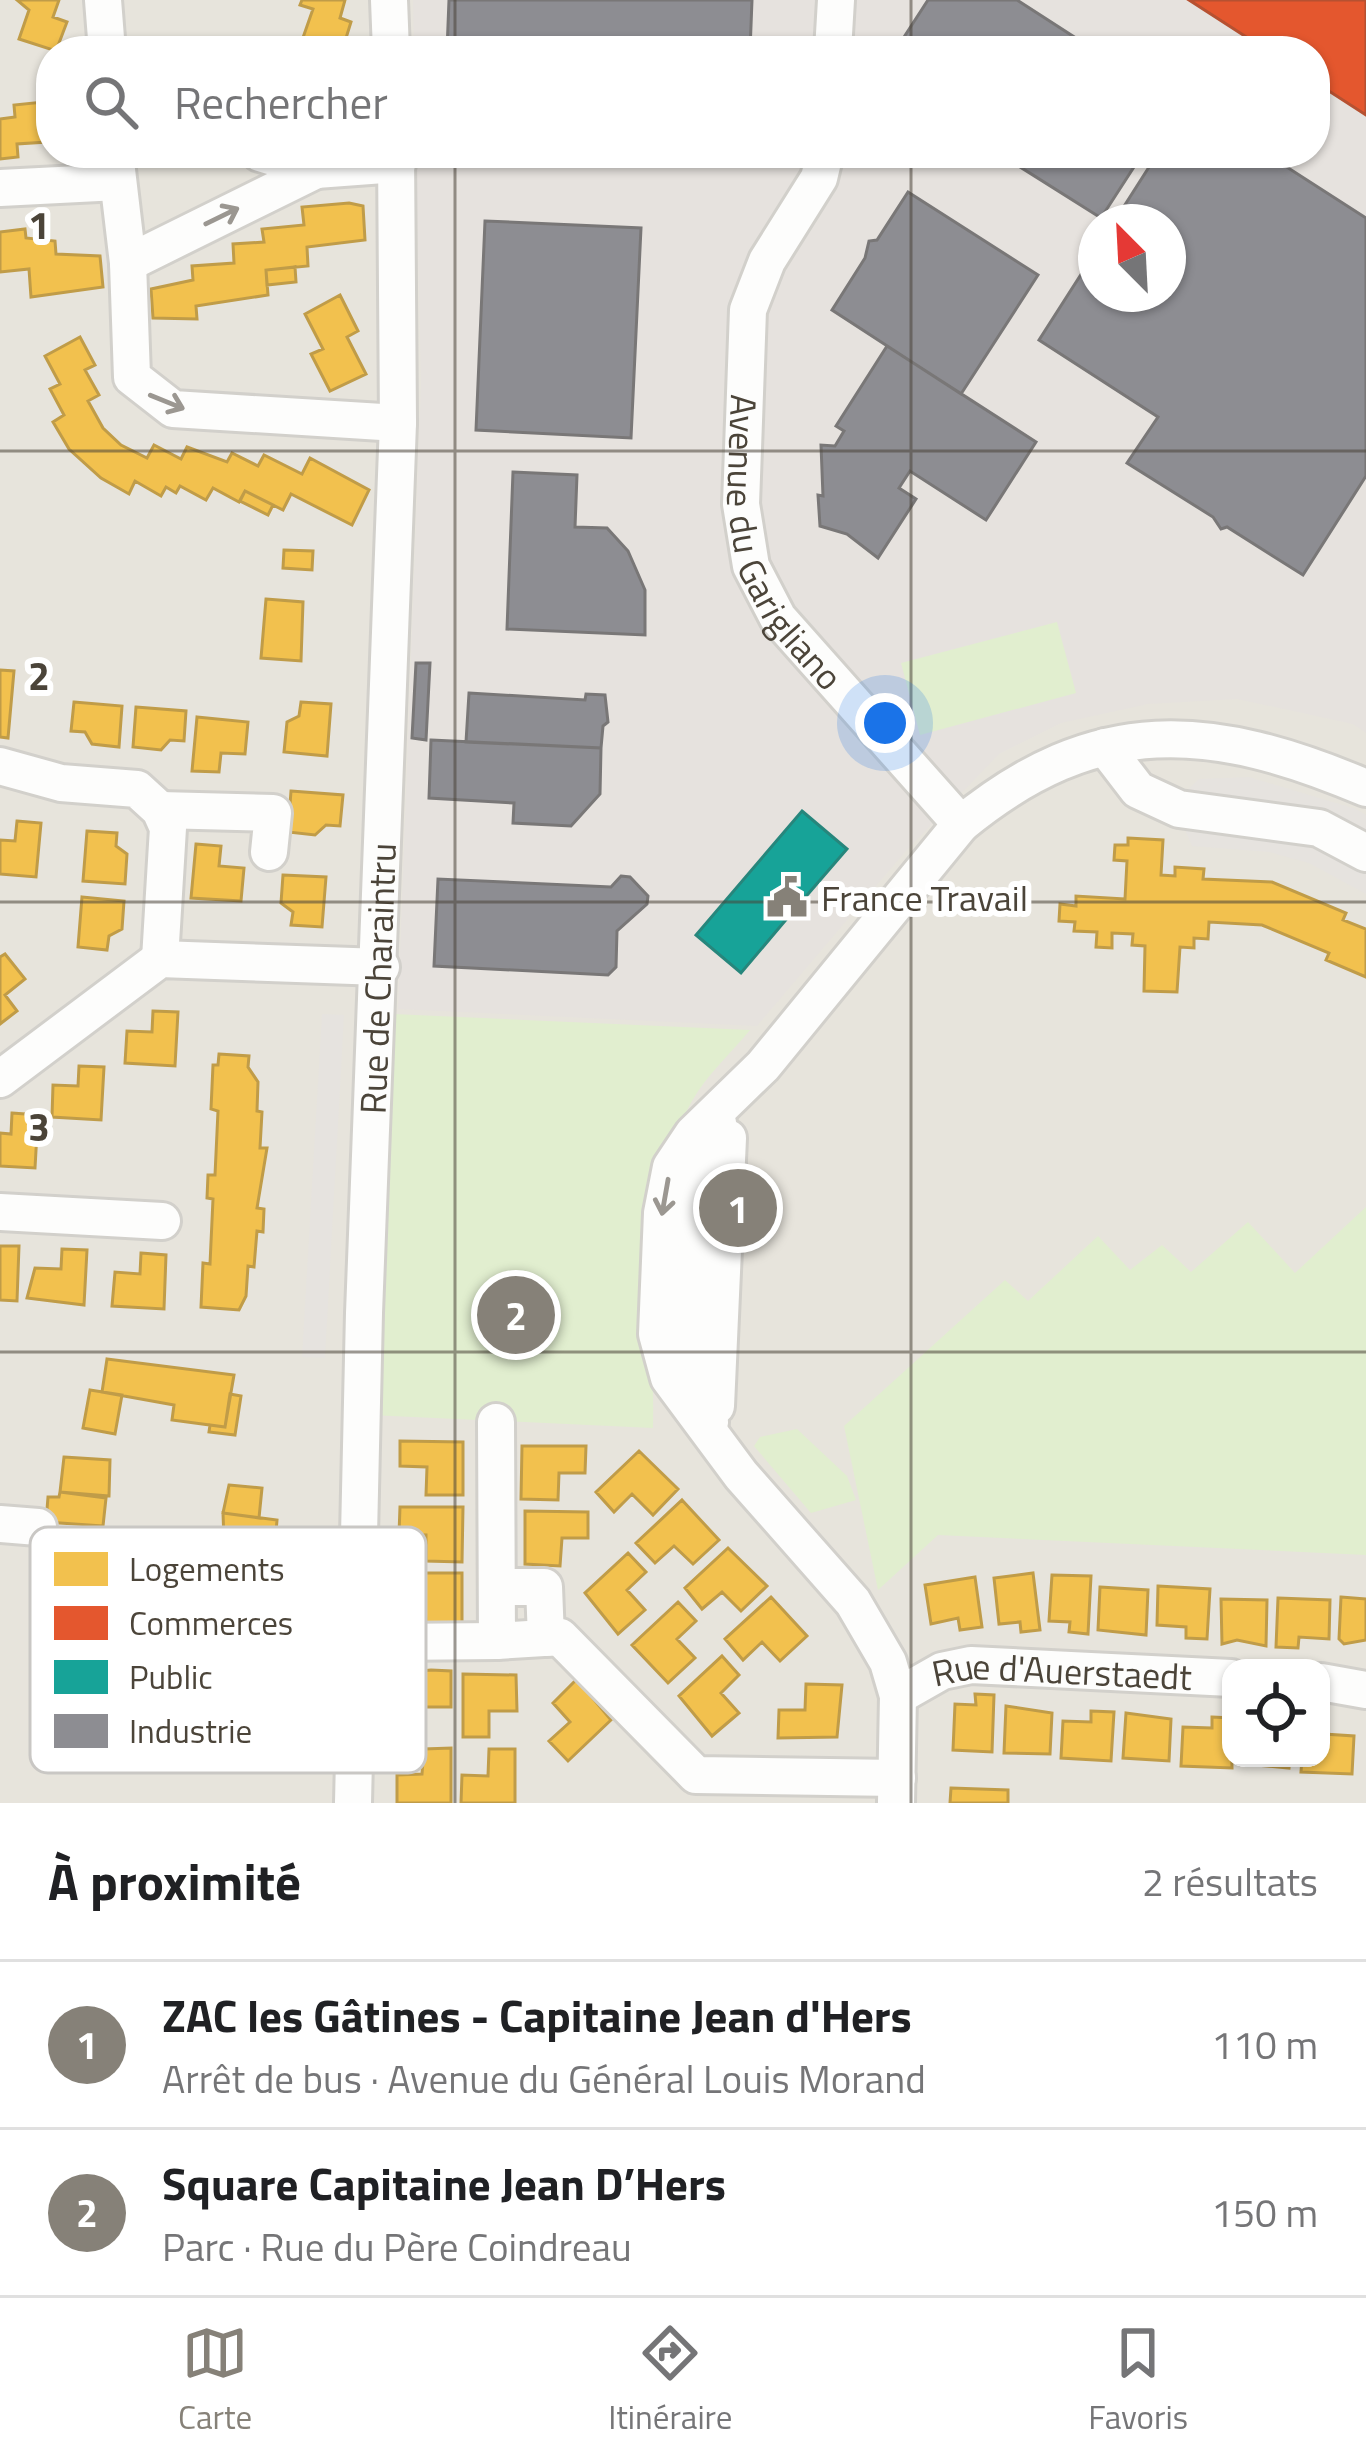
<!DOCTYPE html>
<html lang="fr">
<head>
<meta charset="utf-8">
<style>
	body { margin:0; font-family:"Titillium Web",sans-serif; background:#f6f6f6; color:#202124 }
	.controls { position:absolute; right:36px; bottom:36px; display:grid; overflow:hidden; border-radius:24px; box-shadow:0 3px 9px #0004 }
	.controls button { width:108px; height:108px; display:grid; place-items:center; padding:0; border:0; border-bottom:3px solid #e0e0e0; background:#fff; color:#202124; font:60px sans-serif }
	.compass { position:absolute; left:1078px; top:204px; width:108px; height:108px; border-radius:50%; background:#fff; box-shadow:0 3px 9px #0004; rotate:336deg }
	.you { position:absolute; left:885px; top:723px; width:42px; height:42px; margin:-30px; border:9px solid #fff; border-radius:50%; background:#1a73e8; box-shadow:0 0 0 18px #1a73e833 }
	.badge { display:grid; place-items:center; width:78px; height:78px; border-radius:50%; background:#868178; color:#fff; font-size:39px; font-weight:700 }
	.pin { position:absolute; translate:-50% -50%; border:6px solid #fff; box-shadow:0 3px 12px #0006 }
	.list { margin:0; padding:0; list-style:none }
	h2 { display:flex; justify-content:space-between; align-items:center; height:156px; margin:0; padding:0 48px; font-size:51px }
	h2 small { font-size:39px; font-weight:400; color:#757577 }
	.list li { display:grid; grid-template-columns:78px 1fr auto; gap:36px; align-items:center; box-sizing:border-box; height:168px; padding:0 48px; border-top:3px solid #e0e0e0 }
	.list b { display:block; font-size:45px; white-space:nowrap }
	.list p { margin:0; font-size:39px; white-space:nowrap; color:#757577 }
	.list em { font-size:39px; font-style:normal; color:#757577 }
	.icon { flex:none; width:66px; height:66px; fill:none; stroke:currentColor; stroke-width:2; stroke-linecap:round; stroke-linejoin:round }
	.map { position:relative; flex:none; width:1366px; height:1803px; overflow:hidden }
	.search { position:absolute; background:#fff; box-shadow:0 3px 9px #0004; left:36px; right:36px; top:36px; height:132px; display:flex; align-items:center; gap:30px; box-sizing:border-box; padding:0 42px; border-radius:48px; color:#757577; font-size:45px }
	.sheet { height:492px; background:#fff }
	nav { display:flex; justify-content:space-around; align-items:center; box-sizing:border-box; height:168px; border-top:3px solid #e0e0e0; background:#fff; font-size:33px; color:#757577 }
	nav a { display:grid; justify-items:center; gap:6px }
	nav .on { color:#868178 }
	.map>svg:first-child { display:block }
	.residential { fill:#e7e4dc; fill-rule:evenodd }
	.industrial { fill:#e6e2de; fill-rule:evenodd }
	.green { fill:#e1eecf }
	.parking { fill:#e6e3df }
	.homes { fill:#f2c14e; stroke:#c09c48; stroke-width:3 }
	.shops { fill:#e4572e; stroke:#b65131; stroke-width:3 }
	.public { fill:#17a398; stroke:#27867c; stroke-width:3 }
	.industry { fill:#8d8d92; stroke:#797777; stroke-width:3 }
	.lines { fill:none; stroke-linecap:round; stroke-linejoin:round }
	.minor-casing { stroke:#d2d0cb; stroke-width:42 }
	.minor { stroke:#fdfdfc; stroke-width:36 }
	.oneway { stroke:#9b9791 }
	.grid { fill:none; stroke:#4b4439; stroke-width:3; stroke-opacity:0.55 }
	.labels { text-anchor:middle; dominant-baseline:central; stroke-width:12; stroke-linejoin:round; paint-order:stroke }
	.street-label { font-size:36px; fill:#4b4439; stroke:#fff }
	.poi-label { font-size:36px; fill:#4b4439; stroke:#fff; text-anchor:start }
	.key { fill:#fff; stroke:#c9c7c4; stroke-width:3 }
	.key-label { font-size:33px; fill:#4b4439 }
	.grid-label { font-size:39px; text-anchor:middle; font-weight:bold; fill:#4b4439; stroke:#fff; stroke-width:12; stroke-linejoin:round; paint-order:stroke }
</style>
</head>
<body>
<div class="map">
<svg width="1366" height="1803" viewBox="0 0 1366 1803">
	<rect width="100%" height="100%" fill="#f4f2ee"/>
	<!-- residential -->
	<path class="residential" d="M0,0H1366V1803H0ZM51,51H1315V153H51ZM1096,222H1168V294H1096ZM1231,1668H1321V1758H1231Z"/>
	<!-- industrial -->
	<path class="industrial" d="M413,0H1366V733L1353,724L1237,699L1148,704L1061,723L999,754L905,852L757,1026L398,1009L421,385L416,153H1315V51H414ZM1096,222H1168V294H1096Z"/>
	<!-- green -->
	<path class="green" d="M1057,622L1076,693L920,735L901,663Z
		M393,1014L750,1030C731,1053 706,1076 692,1101C638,1195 655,1323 653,1428L370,1415Z
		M1366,1207V1555L938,1535L878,1590L844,1426L1005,1280L1028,1301L1098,1236L1130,1270L1162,1245L1191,1272L1248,1222L1295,1273Z
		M797,1429L847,1476L856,1500L811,1513L754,1446L760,1437Z"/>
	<!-- parking -->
	<path class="parking" d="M1249,777L1356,809L1366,815V843L1300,813L1242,799L1182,795L1199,779Z
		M1183,825L1309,837L1366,870V894L1309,863L1269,852L1192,846Z
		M322,1014L344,1015L325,1358L302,1357Z"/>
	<!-- homes -->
	<path class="homes" d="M17,0H59L53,17L67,22L56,51L19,39L29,10Z
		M302,0H345L340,18L351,22L342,51L299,49L313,9L300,5Z
		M42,90H51L47,142L17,144L18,157L0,159V119L15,117L14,105L44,102Z
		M349,203L363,206L365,240L307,247L308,266L266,270L268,295L196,306L197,319L153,318L151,289L193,280L192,266L234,263L233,244L264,242L262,229L304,225L302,207Z
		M25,229L26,238L55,241L56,254L100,256L103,287L31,297L29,269L0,272V232Z
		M295,267L296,282L267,285L266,270Z
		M340,295L358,331L347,337L366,374L330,391L311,354L323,349L305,314Z
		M80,337L95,365L85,370L99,395L88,401L103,428L121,445L147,458L154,445L181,459L187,447L227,462L232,453L258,466L264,455L302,474L310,458L369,490L352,525L291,494L283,510L245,491L239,502L213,488L206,500L180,486L176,493L166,487L161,496L135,481L129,494L101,478L69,449L53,422L64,415L50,389L60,384L45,356Z
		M245,491L273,505L268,515L240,501Z
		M284,550L313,551L312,570L283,568Z
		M266,599L303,602L301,661L261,658Z
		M0,670L14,671L8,738L0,737Z
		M74,702L122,706L119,747L92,744L85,732L71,731Z
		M301,702L331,704L327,756L284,752L287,722L299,716Z
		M136,707L186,711L184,741L170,740L161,750L133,747Z
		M197,717L248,722L245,754L221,753L219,772L192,771Z
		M291,791L343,795L340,826L326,825L315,835L288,832Z
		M17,821L41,823L36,877L0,874V840L15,841Z
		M87,831L117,833L116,846L127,854L125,884L83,881Z
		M1128,838L1163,840L1161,875L1175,876V867L1204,869L1203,879L1272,882L1346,913L1343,920L1366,929V977L1326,960L1329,953L1262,925L1209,922L1208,939L1194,938V948L1180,947L1177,992L1144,991L1145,946L1132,945L1133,934L1112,933V948L1096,947L1097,932L1074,931L1075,922L1059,921L1060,904L1076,906V896L1125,899L1127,861L1114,860L1115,845H1128Z
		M196,844L221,846L219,866L244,868L241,901L191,898Z
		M283,875L326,877L322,927L291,925L293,912L281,903Z
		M82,897L124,901L122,929L109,936L107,950L78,947Z
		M5,954L25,979L5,995L17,1011L0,1024V957Z
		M153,1011L178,1012L175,1066L125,1063L127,1031L152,1032Z
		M219,1054L249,1056L248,1067L258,1082L257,1111L262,1112L260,1148H267L257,1208L264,1209L263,1232L257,1231L254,1267L248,1266L246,1296L239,1310L201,1307L203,1263L210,1264L213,1199L207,1198L208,1175H215L218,1111L211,1109L213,1065H218Z
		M79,1066L104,1067L101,1120L52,1117L53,1085L78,1086Z
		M12,1113L38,1115L35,1168L0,1166V1133L11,1134Z
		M0,1246H19L17,1301L0,1300Z
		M62,1249L87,1250L84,1305L27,1298L35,1268L61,1269Z
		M141,1253L166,1255L164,1309L112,1306L115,1272L140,1274Z
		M107,1359L234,1375L225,1427L172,1420L174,1405L102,1392Z
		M90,1390L122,1395L115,1434L83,1428Z
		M230,1394L241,1396L235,1435L209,1432L210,1425L225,1427Z
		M400,1441L463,1442V1495H426L427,1467L400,1466Z
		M522,1446H586L585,1473H559L558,1500L521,1499Z
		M639,1451L678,1489L653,1515L632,1494L614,1512L596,1492Z
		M64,1457L110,1460L109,1496L60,1492Z
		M229,1485L262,1488L259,1518L223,1513Z
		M60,1492L106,1498L103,1526L46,1522L48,1497H59Z
		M682,1500L719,1540L693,1564L674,1546L655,1563L636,1543Z
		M400,1507H463L462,1562L426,1561V1535L399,1534Z
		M525,1511L588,1512V1538H562L560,1566L525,1564Z
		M223,1513L277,1520L275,1544L224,1540Z
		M728,1548L767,1586L741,1611L722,1592L702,1609L685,1588Z
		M628,1553L646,1572L627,1590L645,1610L618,1634L585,1593Z
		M398,1573H462V1627H426L425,1601H399Z
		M1033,1573L1040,1630L1021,1632L1020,1622L999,1624L994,1578Z
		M1052,1575L1091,1576L1088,1634L1069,1632L1070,1622L1049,1621Z
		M975,1577L982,1627L960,1630L958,1618L931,1624L925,1585Z
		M1158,1586L1210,1589L1207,1639L1186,1638V1627L1157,1625Z
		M1100,1587L1148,1590L1146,1635L1098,1630Z
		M771,1597L807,1636L780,1661L762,1642L743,1660L725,1639Z
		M1341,1597L1366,1599V1640L1344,1644L1339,1639Z
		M1278,1598L1330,1600L1329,1639L1299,1637L1298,1648L1276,1647Z
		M1221,1599L1267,1600L1266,1646L1237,1640L1222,1644Z
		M678,1602L696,1621L677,1639L695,1658L668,1683L632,1645Z
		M722,1656L739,1675L721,1693L739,1713L712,1736L679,1696Z
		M431,1670L451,1671V1707H424V1732H398L399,1673Z
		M463,1674L516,1675L517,1711H489V1737H463Z
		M577,1679L611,1720L568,1761L549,1741L570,1722L553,1703Z
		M806,1684L842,1685L837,1737L778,1738L779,1710H805Z
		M975,1694L994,1695L992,1752L953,1750L955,1704L976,1705Z
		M1006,1706L1052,1713L1050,1754L1004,1753Z
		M1091,1711L1114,1712L1111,1761L1061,1758L1063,1721L1091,1722Z
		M1126,1713L1171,1719L1169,1761L1123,1758Z
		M1212,1717L1231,1718L1232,1768L1181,1766L1183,1727L1212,1728Z
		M1321,1724L1324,1734L1354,1736L1352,1774L1301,1772L1302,1758H1321Z
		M451,1748V1803H397V1775L422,1774L424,1749Z
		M489,1749H515V1803H461L462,1775L488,1776Z
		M1244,1758H1290L1289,1768L1244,1764Z
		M951,1788L1008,1790V1803H950Z"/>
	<!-- shops -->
	<path class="shops" d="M1189,0H1366V115L1315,82V51H1268Z"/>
	<!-- public -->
	<path class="public" d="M802,811L847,849L802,901L803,909H795L741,973L696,935Z"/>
	<!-- industry -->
	<path class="industry" d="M449,0H752L750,51H447Z
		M928,0H1017L1082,42L1076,51H895Z
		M998,153H1143L1101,218Z
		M1158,153H1265L1366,218V476L1303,575L1227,527L1221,529L1213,517L1127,463L1158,417L1039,340L1096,251V294H1168V222H1114Z
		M908,192L1038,275L961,394L832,310L865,258L869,241L877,240Z
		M485,221L641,228L631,438L476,430Z
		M887,346L1036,442L986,520L910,471L899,488L916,499L878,558L847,534L820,526L818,495L823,496L821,445L835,446L844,431L836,426Z
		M513,472L577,475L575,527L607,528L628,551L645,590V635L507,629Z
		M416,663H430L426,740L412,738Z
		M469,693L585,700L586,694L605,695L608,722L603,726L601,748L466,742Z
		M431,740L601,748L600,794L571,826L513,823L514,803L429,798Z
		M621,876L630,877L648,896L647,904L617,931L616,967L608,975L434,966L438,879L611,887Z"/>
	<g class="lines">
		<!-- minor casing -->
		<g class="minor-casing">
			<g id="minor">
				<path d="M103,0L107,51"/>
				<path d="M389,0L391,51"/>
				<path d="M833,51L836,0"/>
				<path d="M115,153L128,263L132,377L173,409L398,423"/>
				<path d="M260,153L316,170L397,164"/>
				<path id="s1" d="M825,153L819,178L767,261L748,310L741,504L751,566L778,618L961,824C1096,713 1211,722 1366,788"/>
				<path d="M0,188L118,182"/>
				<path d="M128,263L316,170"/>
				<path d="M1105,747L1138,790L1179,809L1319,828L1366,853"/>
				<path d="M0,766L61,783L137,789L160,810L168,828L160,959"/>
				<path d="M160,810L273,813L269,852"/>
				<path d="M0,1079L160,959L381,967"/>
				<path d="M0,1212L162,1221"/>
				<path d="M716,1406L728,1138"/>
				<path d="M496,1422L497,1641L560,1637L696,1775L897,1778"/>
				<path d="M710,1422C704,1401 695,1378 693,1357C687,1299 689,1173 718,1123"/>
				<path d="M0,1524L38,1527"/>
				<path d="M497,1587H544L546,1638"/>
				<path d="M388,1642L497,1641"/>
				<path d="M1321,1682L1366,1690"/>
				<path id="s2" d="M898,1696L942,1671L971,1665L1231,1678"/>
				<path id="s3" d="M353,1803L364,1313L398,423L396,153"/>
				<path d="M896,1803L898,1696L888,1662L853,1602L741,1475L669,1378L657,1334L662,1213L671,1167L693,1134L763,1066L961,824"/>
			</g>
		</g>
		<!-- minor -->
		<use href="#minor" class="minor"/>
	</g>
	<!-- one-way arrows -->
	<defs><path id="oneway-shaft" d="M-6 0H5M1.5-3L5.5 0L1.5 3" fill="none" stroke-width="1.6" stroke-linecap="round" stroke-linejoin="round" transform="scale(3)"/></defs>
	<g class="oneway">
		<use href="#oneway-shaft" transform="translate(222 216) rotate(-26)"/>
		<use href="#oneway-shaft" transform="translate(167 402) rotate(22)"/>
		<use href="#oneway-shaft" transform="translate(665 1197) rotate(100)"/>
	</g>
	<!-- grid -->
	<path class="grid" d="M455,0V51M911,0V51M455,153V1803M911,153V1803M0,451H1366M0,902H1366M0,1352H1366"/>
	<!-- icons -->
	<defs>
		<g id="civic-bare" transform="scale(3.24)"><path d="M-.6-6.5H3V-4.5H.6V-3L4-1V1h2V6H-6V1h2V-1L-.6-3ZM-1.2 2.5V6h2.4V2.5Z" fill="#868178" stroke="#fff" stroke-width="2.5" paint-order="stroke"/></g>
	</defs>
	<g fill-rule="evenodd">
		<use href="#civic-bare" x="787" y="897"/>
	</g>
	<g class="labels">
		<!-- street labels -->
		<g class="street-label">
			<text stroke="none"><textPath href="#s1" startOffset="420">Avenue du Garigliano</textPath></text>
			<text stroke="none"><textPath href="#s3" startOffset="825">Rue de Charaintru</textPath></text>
			<text stroke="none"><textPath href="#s2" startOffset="171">Rue d'Auerstaedt</textPath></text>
		</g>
		<!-- poi labels -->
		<g class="poi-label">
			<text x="821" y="897">France Travail</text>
		</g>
	</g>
	<!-- legend -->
	<rect x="30" y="1527" width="396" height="246" rx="18" class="key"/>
	<rect x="54" y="1552" width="54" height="34" fill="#f2c14e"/>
	<rect x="54" y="1606" width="54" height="34" fill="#e4572e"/>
	<rect x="54" y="1660" width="54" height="34" fill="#17a398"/>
	<rect x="54" y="1714" width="54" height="34" fill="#8d8d92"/>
	<g class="key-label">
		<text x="129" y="1581">Logements</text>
		<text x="129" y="1635">Commerces</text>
		<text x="129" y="1689">Public</text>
		<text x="129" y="1743">Industrie</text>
	</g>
	<g class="grid-label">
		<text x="39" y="239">1</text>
		<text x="39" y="690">2</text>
		<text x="39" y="1141">3</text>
	</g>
</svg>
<div class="controls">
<button><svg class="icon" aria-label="locate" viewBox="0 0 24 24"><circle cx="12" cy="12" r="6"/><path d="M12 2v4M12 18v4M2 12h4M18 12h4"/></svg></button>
</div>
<svg class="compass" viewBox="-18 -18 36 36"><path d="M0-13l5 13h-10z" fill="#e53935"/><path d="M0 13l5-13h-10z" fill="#757577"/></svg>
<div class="you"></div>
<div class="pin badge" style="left:738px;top:1208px">1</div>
<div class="pin badge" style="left:516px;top:1315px">2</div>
<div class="search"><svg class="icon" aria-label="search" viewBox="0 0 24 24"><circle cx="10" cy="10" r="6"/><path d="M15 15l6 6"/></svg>Rechercher</div>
</div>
<section class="sheet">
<h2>À proximité<small>2 résultats</small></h2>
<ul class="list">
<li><span class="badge">1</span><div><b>ZAC les Gâtines - Capitaine Jean d'Hers</b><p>Arrêt de bus · Avenue du Général Louis Morand</p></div><em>110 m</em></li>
<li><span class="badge">2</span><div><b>Square Capitaine Jean D’Hers</b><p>Parc · Rue du Père Coindreau</p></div><em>150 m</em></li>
</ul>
</section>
<nav>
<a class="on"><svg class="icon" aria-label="map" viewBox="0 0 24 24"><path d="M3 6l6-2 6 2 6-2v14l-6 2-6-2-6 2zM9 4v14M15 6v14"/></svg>Carte</a>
<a><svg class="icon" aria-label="directions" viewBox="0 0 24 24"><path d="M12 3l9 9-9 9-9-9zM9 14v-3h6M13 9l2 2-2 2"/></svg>Itinéraire</a>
<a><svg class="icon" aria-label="saved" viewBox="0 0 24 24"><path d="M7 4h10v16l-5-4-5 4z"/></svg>Favoris</a>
</nav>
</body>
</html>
